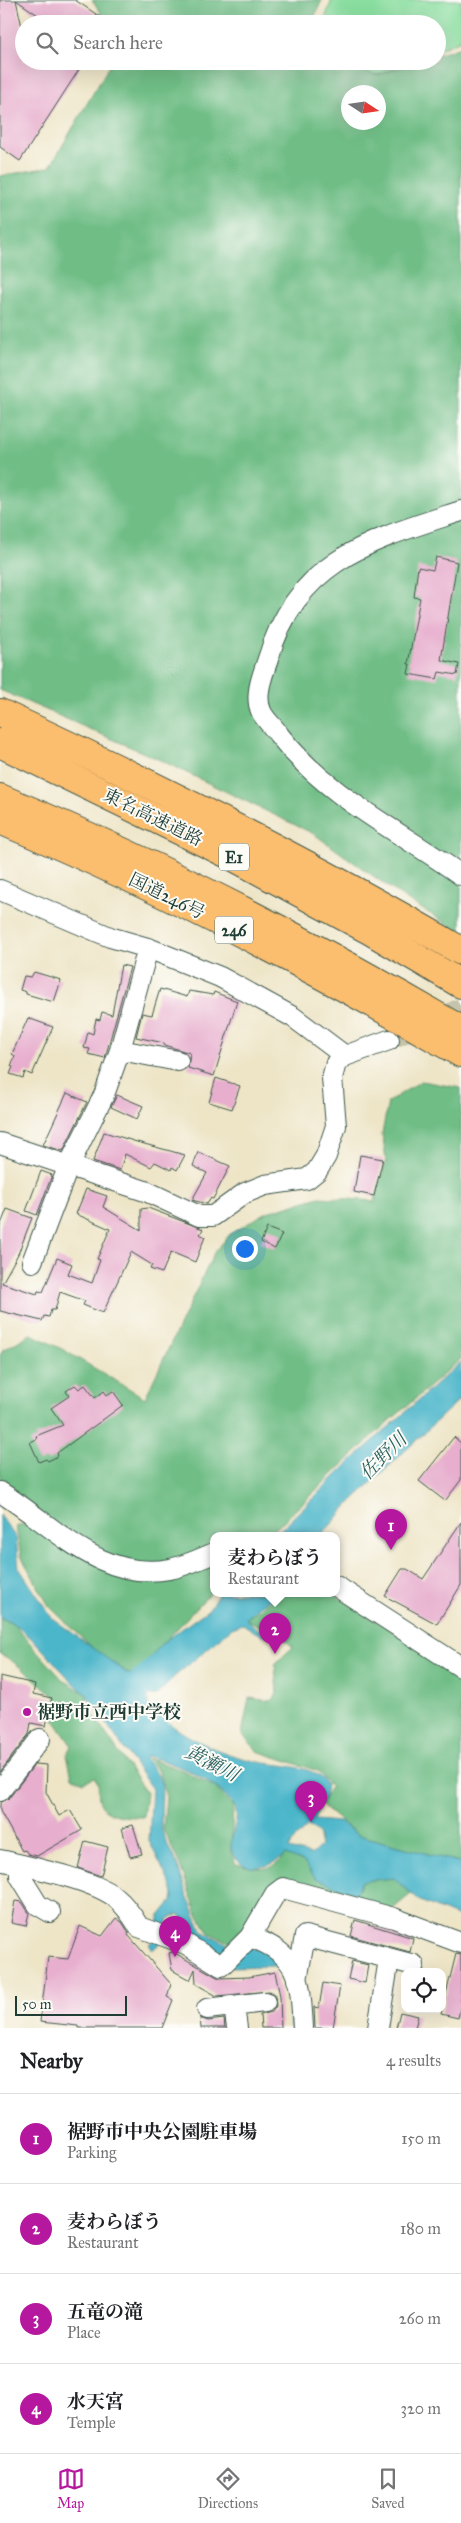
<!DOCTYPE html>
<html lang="en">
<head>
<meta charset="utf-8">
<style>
	body { margin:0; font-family:"IM FELL Great Primer","Noto Serif JP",serif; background:#f2f2f2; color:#202124 }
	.controls { position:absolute; right:15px; bottom:15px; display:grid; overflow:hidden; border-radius:10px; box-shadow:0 5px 20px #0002 }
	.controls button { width:45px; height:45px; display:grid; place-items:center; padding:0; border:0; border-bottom:1px solid #e0e0e0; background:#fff; color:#202124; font:25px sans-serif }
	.compass { position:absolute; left:341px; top:85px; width:45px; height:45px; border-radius:50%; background:#fff; box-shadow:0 5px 20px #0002; rotate:102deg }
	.scale { position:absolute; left:15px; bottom:12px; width:112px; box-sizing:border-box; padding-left:5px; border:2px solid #1f3d34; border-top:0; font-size:14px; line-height:18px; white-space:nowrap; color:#1f3d34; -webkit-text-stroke:4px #fdfcf7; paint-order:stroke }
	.you { position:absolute; left:244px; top:1248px; width:18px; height:18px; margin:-12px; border:4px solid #fff; border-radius:50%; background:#1a73e8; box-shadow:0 0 0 8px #1a73e833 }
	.badge { display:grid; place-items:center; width:32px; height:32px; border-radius:50%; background:#b5179e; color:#fff; font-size:16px; font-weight:700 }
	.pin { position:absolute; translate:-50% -41px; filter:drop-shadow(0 1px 2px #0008) }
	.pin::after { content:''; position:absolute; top:26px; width:18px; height:15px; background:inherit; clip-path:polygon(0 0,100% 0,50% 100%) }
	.popup { position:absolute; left:210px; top:1532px; width:130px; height:65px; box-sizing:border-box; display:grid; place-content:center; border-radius:10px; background:#fff; filter:drop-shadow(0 1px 4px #0005); font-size:16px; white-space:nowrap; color:#757577 }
	.popup b { font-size:19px; color:#202124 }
	.popup::after { content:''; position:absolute; left:50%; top:100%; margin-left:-10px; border:10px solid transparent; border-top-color:#fff }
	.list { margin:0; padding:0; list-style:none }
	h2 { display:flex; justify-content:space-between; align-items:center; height:65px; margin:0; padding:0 20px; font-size:21px }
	h2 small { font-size:16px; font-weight:400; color:#757577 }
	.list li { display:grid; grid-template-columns:32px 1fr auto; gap:15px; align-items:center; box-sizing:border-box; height:90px; padding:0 20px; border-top:1px solid #e0e0e0 }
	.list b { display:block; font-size:19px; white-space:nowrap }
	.list p { margin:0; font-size:16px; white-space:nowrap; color:#757577 }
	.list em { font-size:16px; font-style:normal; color:#757577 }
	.icon { flex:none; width:28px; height:28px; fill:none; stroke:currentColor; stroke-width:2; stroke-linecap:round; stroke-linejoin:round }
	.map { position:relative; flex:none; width:461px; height:2028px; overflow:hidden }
	.search { position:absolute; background:#fff; box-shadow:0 5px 20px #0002; left:15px; right:15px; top:15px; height:55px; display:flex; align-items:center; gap:12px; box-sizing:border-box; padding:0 18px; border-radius:28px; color:#757577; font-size:19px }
	.sheet { height:425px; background:#fff }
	nav { display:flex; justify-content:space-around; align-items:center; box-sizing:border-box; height:70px; border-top:1px solid #e0e0e0; background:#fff; font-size:14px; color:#757577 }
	nav a { display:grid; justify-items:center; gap:2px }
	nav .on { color:#b5179e }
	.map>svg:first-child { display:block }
	.green { fill:#8adea0; stroke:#548e6a }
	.forest { fill:#6fbd86; stroke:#477d5d; fill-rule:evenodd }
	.water { fill:#4cb6ca; stroke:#367a7f; fill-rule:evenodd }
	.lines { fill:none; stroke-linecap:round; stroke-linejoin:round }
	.stream { stroke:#4cb6ca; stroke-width:4.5 }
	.river { stroke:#4cb6ca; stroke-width:28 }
	.building { fill:#e7aece }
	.minor-tunnel { stroke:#c5c3aa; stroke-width:20; stroke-dasharray:20 10; stroke-linecap:butt }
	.minor-casing { stroke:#3e564a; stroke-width:22 }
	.highway-casing { stroke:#3e564a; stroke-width:30 }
	.minor { stroke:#fff; stroke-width:20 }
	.highway { stroke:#fbbd6e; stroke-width:28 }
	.poi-dot { fill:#b5179e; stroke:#fdfcf7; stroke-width:2 }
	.labels { text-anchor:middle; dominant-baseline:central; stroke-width:4; stroke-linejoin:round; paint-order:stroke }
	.shield { fill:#fdfcf7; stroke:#62766e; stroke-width:1 }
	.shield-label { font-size:16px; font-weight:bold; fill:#1f3d34 }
	.street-label { font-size:18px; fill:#1f3d34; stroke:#fdfcf7 }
	.poi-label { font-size:18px; font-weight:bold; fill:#1f3d34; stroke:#fdfcf7; text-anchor:start }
	.water-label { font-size:19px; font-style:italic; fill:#2c6161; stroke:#fdfcf7 }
</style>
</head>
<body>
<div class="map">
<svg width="461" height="2028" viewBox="0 0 461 2028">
	<rect width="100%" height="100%" fill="#fdfcf7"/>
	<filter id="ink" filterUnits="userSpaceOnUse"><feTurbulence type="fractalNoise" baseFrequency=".02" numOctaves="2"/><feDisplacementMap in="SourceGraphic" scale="10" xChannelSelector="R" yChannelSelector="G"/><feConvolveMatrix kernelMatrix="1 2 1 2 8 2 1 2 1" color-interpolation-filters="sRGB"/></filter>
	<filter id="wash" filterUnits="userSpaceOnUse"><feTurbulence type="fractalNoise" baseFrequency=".0096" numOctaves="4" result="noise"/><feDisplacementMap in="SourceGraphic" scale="20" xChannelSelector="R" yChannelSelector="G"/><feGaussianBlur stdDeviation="1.12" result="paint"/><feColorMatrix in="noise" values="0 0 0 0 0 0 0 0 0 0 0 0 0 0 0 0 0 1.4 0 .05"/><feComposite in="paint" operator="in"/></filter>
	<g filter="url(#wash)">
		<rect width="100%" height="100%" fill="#eee5c7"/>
		<!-- green -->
		<path class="green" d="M332,0H461V40L437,50V24H323Z
			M321,61H412L378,75Z"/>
		<!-- forest -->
		<path class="forest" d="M92,0H322L311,24H109Z
			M461,47V932L407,900L314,834L158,759L0,690V176L50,167L112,61H321L378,75L420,61H437V55ZM348,92H378V122H348Z
			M421,1081L461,1088V1359L376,1433L269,1535H214V1589L133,1676L99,1654L49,1606L21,1556L16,1527L41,1517L0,1488V1355L3,1350L31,1334L62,1349L145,1398L214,1253L230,1234L267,1212L320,1197L375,1201L386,1159L382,1134L388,1102Z
			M281,1593H332L408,1641L461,1679V1863L358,1835L321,1805L331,1787L318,1771L257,1751L242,1734L249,1698L270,1701L277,1695L275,1664L293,1647L284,1639L246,1619Z
			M0,1617L14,1625L62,1679L86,1694L90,1710L146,1793L143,1817C129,1817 102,1817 99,1799C97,1789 101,1785 94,1777L84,1782L72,1777L67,1755L72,1746L54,1720L60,1707L56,1703V1697C40,1685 16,1661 0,1654Z
			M147,1758L182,1770L215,1787L233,1806L231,1853L236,1864C257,1868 271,1875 285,1855L304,1862L316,1878L359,1889L362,1881L394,1878L411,1894L389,1912L275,1887L232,1943L209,1933L196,1911L180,1865L163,1829L166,1797L159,1772Z"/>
		<!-- water -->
		<path class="water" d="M461,1362V1398L351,1502L322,1535H275L353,1459Z
			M0,1515L16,1538L19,1568L52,1618L127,1673L153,1680L155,1667L148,1662L161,1644L209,1609L219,1593H280L260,1606L246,1619L256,1628L272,1634L270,1637L255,1632L243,1624L232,1628L174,1677L157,1695L147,1696L148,1705C155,1710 159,1715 165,1720C190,1741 228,1756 259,1762C277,1766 318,1765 326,1784C329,1794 317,1812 314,1820L340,1822L358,1835L461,1863V1918L418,1900L394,1878L362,1881L355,1894L315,1878L304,1862L285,1855C273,1867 246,1875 234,1856C224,1842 244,1817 233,1804C212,1778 179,1765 147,1756L145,1759L158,1775L162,1786L161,1827L165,1840L178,1866L187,1896L203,1932L235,1947L253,1948L279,1957L276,1966L230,1967L194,1940L180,1914L169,1918L163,1940L153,1950L149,1944L158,1937L159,1917L172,1901L173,1895L171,1886L149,1841L152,1789L86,1694C56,1670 36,1633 0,1617ZM308,1826L318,1833L321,1846L311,1855L289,1849L294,1840Z"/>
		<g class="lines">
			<!-- stream -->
			<path class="stream" d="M290,1989L292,2028"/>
			<!-- river -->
			<path class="river" d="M120,1702L183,1648"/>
		</g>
		<g id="blocks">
			<!-- building -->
			<path class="building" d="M0,0H75L111,24H51L16,0L24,36V45L19,53L24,56V61H30L38,67L41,61H78L75,65L80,68L20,161L0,147Z
				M436,557L457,562L441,660L459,664L457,675L439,672L437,679L408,674L410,664H408L420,598L414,597L418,567L433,570Z
				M121,965L130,967L105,1058L88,1054L90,1049L84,1048L88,1032L93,1034L96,1019L100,1020L102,1012L112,1015Z
				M34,972L61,980L54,1002L26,994V992L20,990L24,976L31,977Z
				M160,989L187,997L189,991L213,995L214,992L237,1001L214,1076L188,1068L190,1053L164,1045V1043L136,1037L142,1013L152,1015Z
				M28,1018L53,1027L32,1075L25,1072L23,1078L10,1074L13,1067L11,1066L15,1056L12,1054Z
				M216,1078L240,1086L232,1109L209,1102Z
				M67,1093L87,1102L63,1151L43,1145Z
				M117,1095L143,1106L137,1119L111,1107Z
				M104,1132L137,1142L185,1155L177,1170L172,1167L171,1170L155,1162L151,1167L125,1154L120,1170L93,1161Z
				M198,1152L230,1166L213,1199L211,1198L207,1204L192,1200L207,1173L193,1166Z
				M360,1155L383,1159L374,1196L354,1192Z
				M41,1171L52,1175L37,1215L26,1211Z
				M86,1189L107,1196L103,1207L141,1230V1209L148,1208L203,1229L200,1234L205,1237L195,1262L171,1252L162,1273L150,1269L152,1265L131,1252L103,1313L83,1305L85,1301L60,1292L55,1310H51L49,1317L44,1316L42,1321L0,1311V1227L7,1209L32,1218L18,1254L2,1283L37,1294L38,1291L43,1292L57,1258L72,1264L68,1274L92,1283L100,1260L97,1259L110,1229L76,1214Z
				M267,1228L282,1234L275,1249L261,1242Z
				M75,1385L79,1389L85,1385L95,1398L104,1391L107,1395L113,1391L123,1405L57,1453L58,1456L48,1461L46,1459L39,1462L30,1442L37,1439L36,1436L63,1425L51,1408L69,1396L66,1391Z
				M454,1437L461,1443V1480L445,1501L419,1481Z
				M461,1522V1585L437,1624L385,1596L402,1569H407L423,1579Z
				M0,1676L35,1684L33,1694L52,1698L46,1726L31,1723L29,1734L0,1772Z
				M35,1764L47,1765L46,1792L59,1816L70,1810L82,1830L37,1856L28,1854L25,1850L22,1851L0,1811V1803L9,1798Z
				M133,1825L142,1854L130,1857L122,1828Z
				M85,1841L108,1847L101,1876L78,1868Z
				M15,1901L22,1902L29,1913L26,1926L11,1923Z
				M116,1918L122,1922L129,1933L128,1935L171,1984L167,1997L173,2000L162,2028H78V2026L40,2022L48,1957L68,1959L80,1926L102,1936Z
				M355,1920L413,1938L410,1952L351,1936Z
				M173,1952L219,1978L249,1977L275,1972L280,1996L281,2028H261L260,2015L272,2012L276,2006L275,1995L270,1991L217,1996L196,1984L195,1969L190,1980L172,1970L169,1953Z
				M456,1954L461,1955V2004L458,2018L441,2014Z
				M352,1961L368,1965L365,1983L348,1979Z
				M323,1983L340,1986L333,2028H315L314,2007L319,2008Z
				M400,2012L418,2016L415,2028H396Z
				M200,2018L208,2021L224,2019L225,2028H201Z"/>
		</g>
	</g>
	<g filter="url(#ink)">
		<use href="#blocks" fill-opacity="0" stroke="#3e564a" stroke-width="1"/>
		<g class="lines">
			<!-- minor-tunnel -->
			<path class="minor-tunnel" d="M389,1040L461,1008"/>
			<!-- minor casing -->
			<g class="minor-casing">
				<path id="minor" d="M461,511C372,540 297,559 268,659C263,674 254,695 261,711C264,719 274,727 279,735C327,797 398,830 461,875
					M0,890L110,937L148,948L220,977L293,1017L345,1056
					M120,1050L178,1061
					M0,1143L148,1192L199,1216H213L245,1193L265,1185L307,1179L317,1171L326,1156L336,1126L332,1078L336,1063L345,1056L389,1040
					M32,1262L69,1165L104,1095L120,1050L148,948
					M0,1492C54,1525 100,1582 170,1569C185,1566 200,1559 214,1553
					M336,1586L461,1667
					M0,1791L40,1739
					M0,1860C30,1867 91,1879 115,1897C126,1906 132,1915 139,1927L186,1944L221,1966L250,1937
					M20,1865V1876L38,1905L50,1912
					M297,1980L305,1936L414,1965
					M234,2006L237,2028
					M207,2009L265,2002
					M303,2028C300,1980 301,1954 250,1937L275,1894L283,1888L394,1918L461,1943
					M378,2028L389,1959"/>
			</g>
			<!-- highway casing -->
			<g class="highway-casing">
				<path id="highway" d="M0,713C157,786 311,863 461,951
					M0,743L232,856L371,931L461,984
					M0,798C159,864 312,943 461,1030
					M0,820C159,886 312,967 461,1053"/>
			</g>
			<!-- minor -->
			<use href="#minor" class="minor"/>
			<!-- highway -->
			<use href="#highway" class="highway"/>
		</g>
	</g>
	<!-- markers -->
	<circle class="poi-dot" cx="27" cy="1712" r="5"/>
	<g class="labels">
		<!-- shield labels -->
		<g class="shield">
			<rect x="219" y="843.5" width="30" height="27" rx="4"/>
			<rect x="215" y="916.5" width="38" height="27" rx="4"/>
		</g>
		<g class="shield-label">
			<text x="234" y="857">E1</text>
			<text x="234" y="930">246</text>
		</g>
		<!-- street labels -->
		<g class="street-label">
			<text transform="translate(153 817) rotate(26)">東名高速道路</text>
			<text transform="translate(167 896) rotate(26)">国道246号</text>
		</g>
		<!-- poi labels -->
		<g class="poi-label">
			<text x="37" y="1712">裾野市立西中学校</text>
		</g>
		<!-- water labels -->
		<g class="water-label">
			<text transform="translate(383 1456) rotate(-45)">佐野川</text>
			<text transform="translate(212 1763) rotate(27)">黄瀬川</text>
		</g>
	</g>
</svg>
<div class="controls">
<button><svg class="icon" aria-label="locate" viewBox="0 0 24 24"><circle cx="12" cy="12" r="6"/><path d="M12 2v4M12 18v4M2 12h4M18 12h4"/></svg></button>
</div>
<svg class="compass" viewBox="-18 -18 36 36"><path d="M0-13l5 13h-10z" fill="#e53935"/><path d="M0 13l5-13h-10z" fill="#757577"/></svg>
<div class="scale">50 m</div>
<div class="you"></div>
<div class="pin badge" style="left:391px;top:1550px">1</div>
<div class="pin badge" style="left:275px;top:1654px">2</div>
<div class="popup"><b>麦わらぼう</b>Restaurant</div>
<div class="pin badge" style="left:311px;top:1822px">3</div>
<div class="pin badge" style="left:175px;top:1957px">4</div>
<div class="search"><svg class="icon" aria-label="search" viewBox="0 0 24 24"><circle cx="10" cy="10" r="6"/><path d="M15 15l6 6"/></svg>Search here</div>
</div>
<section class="sheet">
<h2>Nearby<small>4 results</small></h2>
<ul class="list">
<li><span class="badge">1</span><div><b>裾野市中央公園駐車場</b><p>Parking</p></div><em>150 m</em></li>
<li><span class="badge">2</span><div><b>麦わらぼう</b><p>Restaurant</p></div><em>180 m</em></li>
<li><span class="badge">3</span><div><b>五竜の滝</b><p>Place</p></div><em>260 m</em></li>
<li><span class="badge">4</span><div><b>水天宮</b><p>Temple</p></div><em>320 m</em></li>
</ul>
</section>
<nav>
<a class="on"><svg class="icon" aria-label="map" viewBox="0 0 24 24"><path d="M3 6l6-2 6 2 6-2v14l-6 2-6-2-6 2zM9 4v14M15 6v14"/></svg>Map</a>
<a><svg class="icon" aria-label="directions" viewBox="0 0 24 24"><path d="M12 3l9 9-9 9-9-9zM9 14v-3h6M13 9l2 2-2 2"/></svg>Directions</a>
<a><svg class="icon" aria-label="saved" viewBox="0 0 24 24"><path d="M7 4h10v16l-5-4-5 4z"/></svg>Saved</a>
</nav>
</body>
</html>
